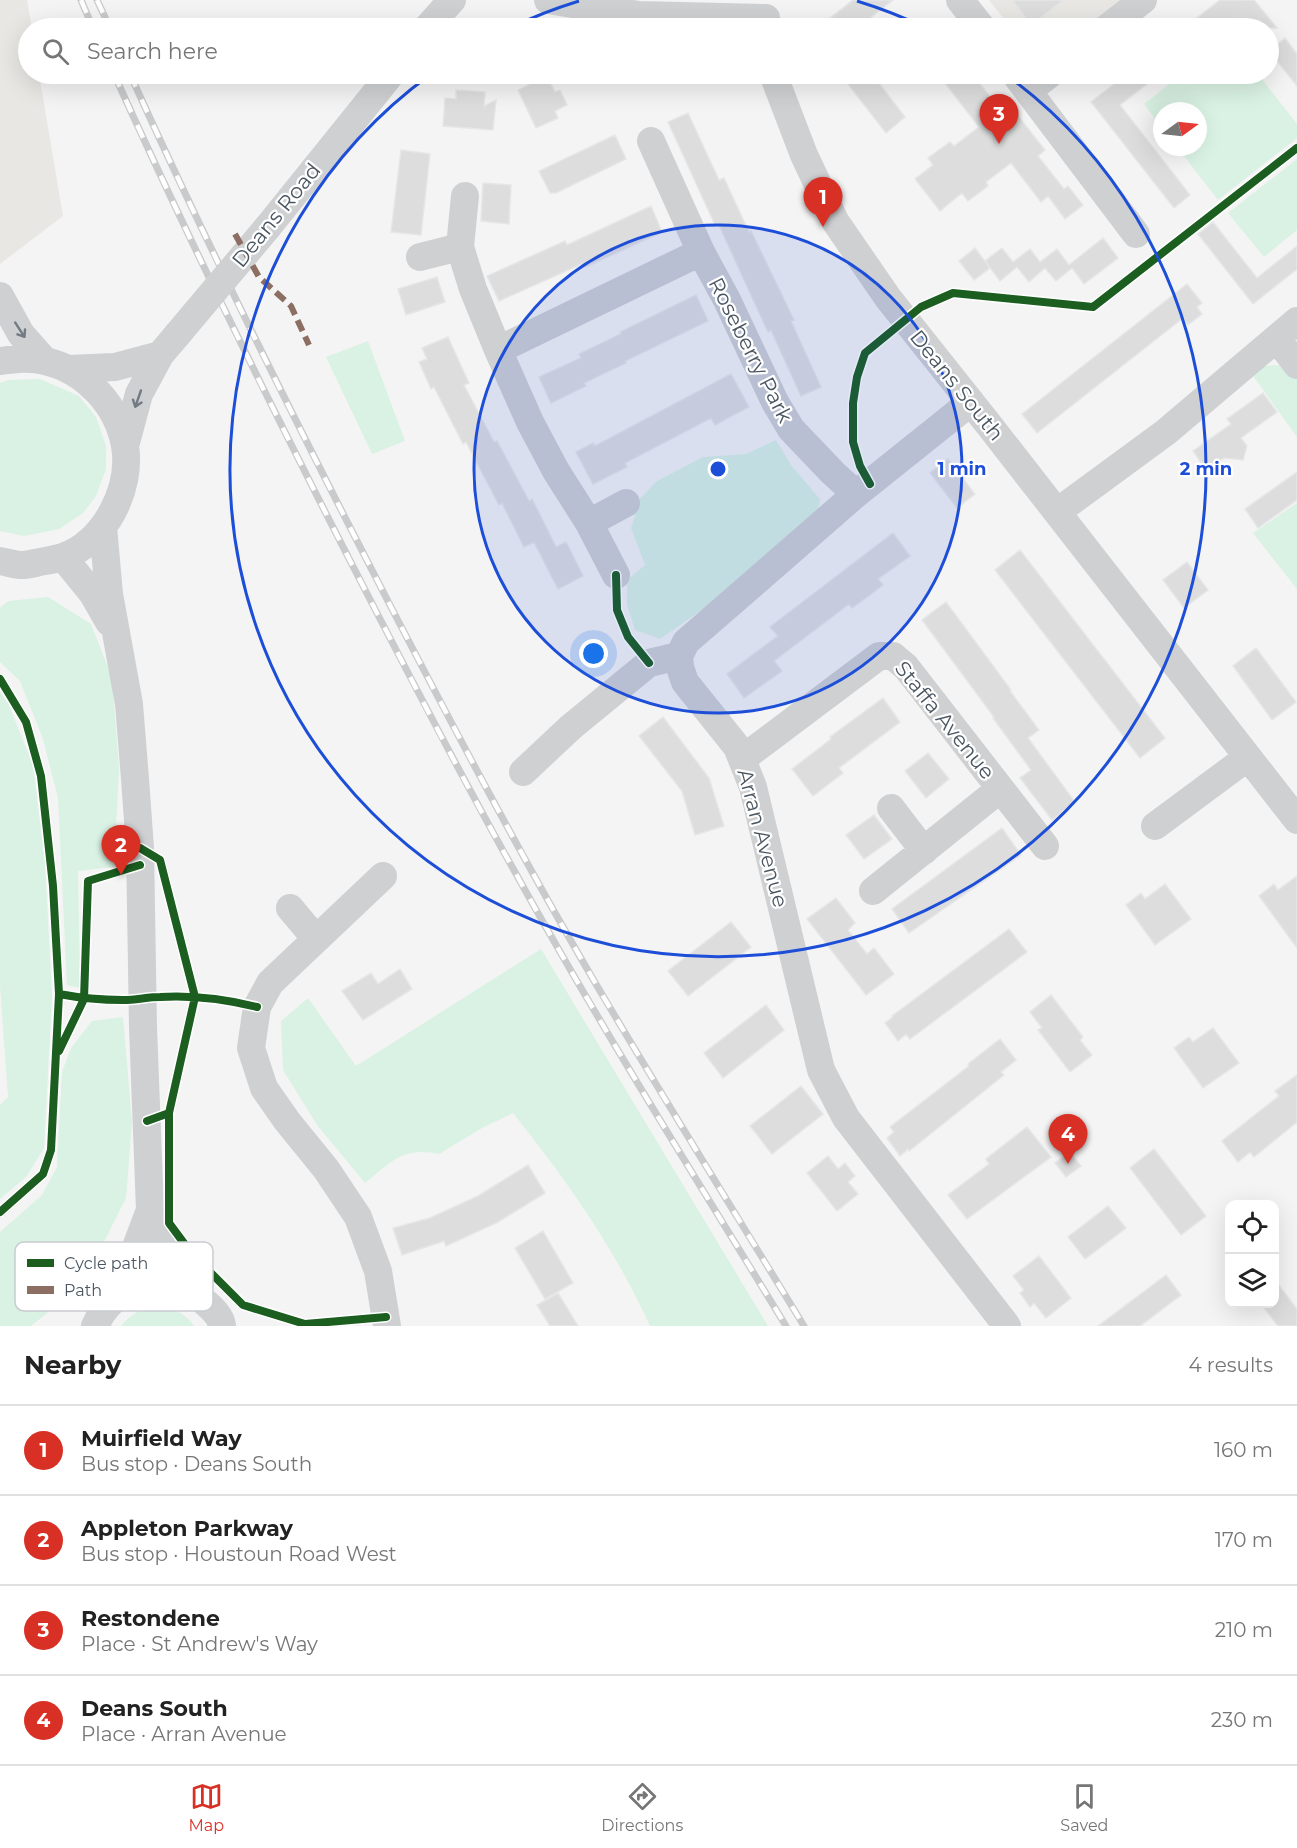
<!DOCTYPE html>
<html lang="en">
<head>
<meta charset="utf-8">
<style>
	body { margin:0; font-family:Montserrat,sans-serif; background:#f2f2f2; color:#222 }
	.controls { position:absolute; right:18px; bottom:18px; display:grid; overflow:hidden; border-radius:12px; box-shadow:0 6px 24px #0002 }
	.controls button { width:54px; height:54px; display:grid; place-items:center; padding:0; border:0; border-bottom:2px solid #e0e0e0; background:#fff; color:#222; font:30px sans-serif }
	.compass { position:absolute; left:1153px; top:102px; width:54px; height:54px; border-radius:50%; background:#fff; box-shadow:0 6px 24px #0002; rotate:75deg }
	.you { position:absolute; left:594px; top:654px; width:21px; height:21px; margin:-15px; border:4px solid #fff; border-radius:50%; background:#1a73e8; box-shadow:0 0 0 9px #1a73e833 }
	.badge { display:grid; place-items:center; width:39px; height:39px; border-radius:50%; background:#d93025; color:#fff; font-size:20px; font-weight:700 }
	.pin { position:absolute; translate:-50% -50px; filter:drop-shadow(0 2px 3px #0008) }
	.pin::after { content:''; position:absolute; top:32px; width:21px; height:18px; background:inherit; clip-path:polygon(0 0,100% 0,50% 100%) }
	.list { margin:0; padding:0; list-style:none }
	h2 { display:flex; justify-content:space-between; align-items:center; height:78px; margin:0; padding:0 24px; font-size:26px }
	h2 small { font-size:20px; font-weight:400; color:#767676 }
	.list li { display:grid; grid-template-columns:39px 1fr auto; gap:18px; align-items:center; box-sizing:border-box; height:90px; padding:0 24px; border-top:2px solid #e0e0e0 }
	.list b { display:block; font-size:22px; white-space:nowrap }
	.list p { margin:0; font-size:20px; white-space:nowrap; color:#767676 }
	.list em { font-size:20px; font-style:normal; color:#767676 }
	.icon { flex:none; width:33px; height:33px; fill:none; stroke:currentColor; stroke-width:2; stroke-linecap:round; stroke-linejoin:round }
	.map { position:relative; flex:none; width:1297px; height:1326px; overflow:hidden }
	.search { position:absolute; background:#fff; box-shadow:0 6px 24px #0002; left:18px; right:18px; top:18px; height:66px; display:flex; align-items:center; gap:15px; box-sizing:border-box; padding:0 21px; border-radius:33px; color:#767676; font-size:22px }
	.sheet { height:438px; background:#fff }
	nav { display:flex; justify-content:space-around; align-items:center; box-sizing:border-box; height:84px; border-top:2px solid #e0e0e0; background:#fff; font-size:16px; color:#767676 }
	nav a { display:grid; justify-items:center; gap:3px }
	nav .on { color:#d93025 }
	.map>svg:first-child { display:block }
	.commercial { fill:#e8e7e3 }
	.green { fill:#d9f2e3 }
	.building { fill:#ddddde; stroke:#e5e6e7; stroke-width:1.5 }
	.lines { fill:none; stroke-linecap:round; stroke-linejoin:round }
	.minor { stroke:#ced0d2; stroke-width:28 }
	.rail-casing { stroke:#c9cacc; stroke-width:7 }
	.rail { stroke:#fff; stroke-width:4.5; stroke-dasharray:14; stroke-linecap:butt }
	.minor-bridge { stroke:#ced0d2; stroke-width:28 }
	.quiet { stroke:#8d6e63; stroke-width:6; stroke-dasharray:12 6; stroke-linecap:butt }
	.cycleway-casing { stroke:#fff; stroke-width:11 }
	.cycleway { stroke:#1b5e20; stroke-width:8 }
	.oneway { stroke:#727b83 }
	.ring { fill:none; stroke:#1d4ed8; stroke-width:3 }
	.labels { text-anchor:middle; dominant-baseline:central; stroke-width:4.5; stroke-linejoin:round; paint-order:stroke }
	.street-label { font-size:21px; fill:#4a5661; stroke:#fff }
	.key { fill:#fff; stroke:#c9ccd0; stroke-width:1.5 }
	.key-label { font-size:16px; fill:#4a5661 }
	.centre { fill:#1d4ed8; stroke:#fff; stroke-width:3 }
	.ring-label { font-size:18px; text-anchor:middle; font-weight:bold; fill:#1d4ed8; stroke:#fff; stroke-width:4.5; stroke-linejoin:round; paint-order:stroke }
</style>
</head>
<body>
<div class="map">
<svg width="1297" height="1326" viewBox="0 0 1297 1326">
	<rect width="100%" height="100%" fill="#f4f4f4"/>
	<!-- commercial -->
	<path class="commercial" d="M0,0H27L32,28H28V74H39L63,216L0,264Z
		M989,0H1121L1085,28H1011Z"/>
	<!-- green -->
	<path class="green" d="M1182,74H1258L1297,124V138L1218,200L1177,147H1198V111H1162V128L1144,104Z
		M1297,159V230L1264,257L1228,213Z
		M368,341L405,441L372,454L326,357Z
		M1274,365L1286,366L1297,375V437L1251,373L1265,366Z
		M40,379L79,396L96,417L106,446V469L96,496L83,513L59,529L24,536L0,531V383L8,380Z
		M776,440L791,465L820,499L817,515L703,609L660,639L635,630L627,605V580L645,565L631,528L635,516L632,507L657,481L703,457L746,454Z
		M1297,503V589L1253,533Z
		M48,597L91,624L112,678L119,768L114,867L78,871L80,988L67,985L58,798L43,739L20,681L0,662V608L8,601Z
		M0,692L8,703L33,765L45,863L52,996L44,1148L26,1177L0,1199V1105L8,1097L0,986Z
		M541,949L768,1326H650C615,1249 566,1179 513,1113L482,1128L439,1154C403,1146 391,1162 365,1183L317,1125L283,1070L281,1021L308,998L356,1066Z
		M123,1017L132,1122L126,1198L99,1252L47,1313L31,1326H0V1232L42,1195L57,1167L62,1072L71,1048L92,1021Z
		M153,1306C170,1307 184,1311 194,1326H121C130,1315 139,1310 153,1306Z"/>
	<!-- building -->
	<path class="building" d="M853,0H893L857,28H836L829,19Z
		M1012,0H1064L1031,25Z
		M1220,0H1254L1277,28H1184Z
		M1285,38L1297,54V86L1269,51Z
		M840,74H872L905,117L886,133Z
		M938,74H972L1000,109L1008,103L1045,150L1038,156L1064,189L1068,186L1083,205L1065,219L1048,196L1041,202L1011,163L986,182L988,186L968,201L962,193L940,211L915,179L933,165L928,158L950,142L954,146L979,127Z
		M1127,74H1160L1120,105L1190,195L1174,208L1091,102Z
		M547,76L555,92L560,90L567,105L555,111L558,118L536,128L518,90Z
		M456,90L485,92L484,106L496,100L493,130L443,126L445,98L456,99Z
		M688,113L719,180L724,178L749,232L751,231L794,320L791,321L821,387L801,396L771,330L768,332L718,223L715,225L668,122Z
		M615,135L626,159L556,193H550L539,171Z
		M401,150L430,154L421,235L391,232Z
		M483,183L511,185L509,224L481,221Z
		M651,206L662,232L586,267L584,263L499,301L487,276L565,241L567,245Z
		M1213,222L1257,278L1297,246V269L1253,304L1198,234Z
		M1103,238L1118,258L1084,284L1072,268L1056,281L1045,268L1029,282L1017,267L1000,281L985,261L1002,248L1013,262L1030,249L1040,262L1057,249L1069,265Z
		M975,248L990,268L974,280L959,261Z
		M437,277L445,302L406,315L398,289Z
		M1187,284L1202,303L1197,307L1202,314L1188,325L1183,318L1037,433L1022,414Z
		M696,295L708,321L625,361L626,363L584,383L586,386L551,403L539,377L581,358L579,354L621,334L620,332Z
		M448,337L469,383L464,385L494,442L497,441L529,501L532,499L556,547L566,542L583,576L558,589L534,542L524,547L502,503L499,505L466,442L463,444L434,387L431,389L419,362L427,359L422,348Z
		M731,374L749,407L715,425L711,418L625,463L627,467L593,484L576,452L593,443L595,446Z
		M1263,393L1277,412L1241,438L1247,446L1243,460L1224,458L1206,470L1193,451L1231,424L1227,419Z
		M948,459L975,494L957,508L930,473Z
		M1297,472V500L1258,528L1245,509Z
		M893,533L910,556L878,579L883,585L852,608L849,604L774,661L782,671L744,698L727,674L778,636L770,627Z
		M1020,550L1165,738L1140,758L995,570Z
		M1187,562L1208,590L1184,608L1163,580Z
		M946,602L1011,690L1010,691L1039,730L1028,738L1075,802L1052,820L1020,778L1031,770L993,718L994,717L922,620Z
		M1256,648L1296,702L1272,720L1233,666Z
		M883,698L900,722L839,768L843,773L813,796L792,769L831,739L830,737Z
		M663,717L709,778L724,826L695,835L682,791L639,736Z
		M928,753L949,779L926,798L905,771Z
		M874,815L892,839L864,859L846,835Z
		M1002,828L1021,855L909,933L892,909Z
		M1297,876V948L1259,896L1274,884L1278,890Z
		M1165,884L1191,919L1155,945L1126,905L1141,893L1145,899Z
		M836,898L855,923L848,930L867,954L874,948L894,974L866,995L807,919Z
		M731,922L751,947L688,996L668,971Z
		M1009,929L1027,952L910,1039L906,1034L898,1041L885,1023L893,1017L892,1016Z
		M400,969L412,989L363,1020L342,991L371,973L378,984Z
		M1051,995L1083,1037L1080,1040L1092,1055L1070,1072L1038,1030L1042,1028L1030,1012Z
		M766,1005L784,1030L723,1078L704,1053Z
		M1213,1028L1239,1063L1203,1088L1174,1048L1189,1037L1193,1042Z
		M1000,1039L1016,1060L1001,1072L1004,1075L909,1151L908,1149L900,1156L887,1138L894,1132L890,1127L969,1066L968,1064Z
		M1297,1075V1122L1254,1157L1250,1152L1238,1162L1222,1141L1279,1096L1275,1091Z
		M801,1086L823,1114L772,1154L750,1126Z
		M1027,1127L1051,1157L967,1219L948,1195L989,1164L986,1159Z
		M1154,1149L1206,1216L1181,1235L1130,1168Z
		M1070,1152L1081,1166L1066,1177L1055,1163Z
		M828,1156L838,1169L845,1163L855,1176L848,1182L858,1194L837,1211L807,1173Z
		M528,1165L545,1193L498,1222L446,1246L444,1241L402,1255L393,1228L430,1218L478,1196Z
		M1108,1206L1126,1228L1085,1259L1068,1237Z
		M543,1231L573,1283L545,1299L515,1248Z
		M1039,1256L1071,1298L1046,1318L1034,1303L1030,1307L1020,1293L1024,1290L1013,1276Z
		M1166,1275L1181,1295L1140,1326H1098Z
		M1275,1280L1297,1309V1326H1278L1261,1304H1275Z
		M558,1293L578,1326H550L537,1305Z"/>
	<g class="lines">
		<!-- minor -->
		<path class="minor" d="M548,0L639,15L766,18
			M960,0L982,28
			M427,28L452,0
			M1107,28L1143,0
			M773,74L804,155L835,221L888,298L989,425L1297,820
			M1015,74L1136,234
			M1028,91L1050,74
			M651,141L701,252L727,300L775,402L791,429L833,473L856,494
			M465,196L460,247L473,289L498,350
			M267,228L391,74
			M420,257L460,247
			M0,296L21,334L44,360
			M1277,339L1297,365
			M0,361C15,359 30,357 45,361C85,370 118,405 125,446C132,489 105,542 63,557C57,559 51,560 45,561C38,562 29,565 22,565C15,565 7,562 0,561
			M68,369L115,367L160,355
			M971,402L856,494L686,642L679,656L680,667L685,682L737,747L753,787L821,1070L846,1118L1007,1326
			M125,446L139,394L160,355L177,335
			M1057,512L1166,432L1297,321
			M589,523L626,503
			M103,527L109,594L129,704L135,779L140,848L143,1027L150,1210L166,1258L185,1289
			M63,557L93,594L109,622
			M616,575L589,523L556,471L530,422L498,350L701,252
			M742,759L879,656H893L906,667L1045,846
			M523,772L571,727L649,663L679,656
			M891,808L924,851
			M1155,826L1248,757
			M383,876L270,983L257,1007L251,1048L264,1088L287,1121L326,1169L358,1217L378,1271L387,1326
			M873,891L1000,789
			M290,908L316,939
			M117,1297L150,1210
			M95,1326C116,1279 170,1270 207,1304C214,1310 221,1317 222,1326"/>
		<!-- rail casing -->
		<g class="rail-casing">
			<path id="rail" d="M81,0L93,28
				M97,0L110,28
				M114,74C196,256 285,435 377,613C422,700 467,787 515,872C600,1026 694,1175 786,1326
				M130,74C211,254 300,431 391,607C459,738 528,869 603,996C669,1107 737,1216 804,1326"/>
		</g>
		<!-- rail -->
		<use href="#rail" class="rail"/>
		<!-- minor-bridge -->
		<path class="minor-bridge" d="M177,335L267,228"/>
		<!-- quiet -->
		<path class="quiet" d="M235,234L259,277L291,306L309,345"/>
		<!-- cycleway casing -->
		<g class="cycleway-casing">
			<path id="cycleway" d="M870,484L860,466L853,442V403L857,377L865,353L921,307L953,293L1093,307L1297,148
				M616,575L617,610L628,637L649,663
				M0,679L26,722L41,776L53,886L59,994L51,1150L43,1174L0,1212
				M140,848L160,860L195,997L169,1113L147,1121
				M59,994C80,998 101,1000 123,1000C136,1000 148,997 160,997C193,995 225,999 257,1007
				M59,1051L84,999L88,881L140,865
				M169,1113V1223L192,1254L243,1305L305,1324L386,1317"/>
		</g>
		<!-- cycleway -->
		<use href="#cycleway" class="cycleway"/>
	</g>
	<!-- one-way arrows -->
	<defs><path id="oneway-shaft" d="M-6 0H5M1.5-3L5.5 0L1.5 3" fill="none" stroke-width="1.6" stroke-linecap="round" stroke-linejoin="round" transform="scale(1.5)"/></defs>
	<g class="oneway">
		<use href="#oneway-shaft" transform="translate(20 330) rotate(57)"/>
		<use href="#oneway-shaft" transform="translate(138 399) rotate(109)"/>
	</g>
	<!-- distance rings -->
	<circle cx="718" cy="469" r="244" fill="#1d4ed8" fill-opacity=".12"/>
	<g class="ring">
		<circle cx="718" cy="469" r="244"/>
		<path d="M512 27A488 488 0 0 1 579 1M857 1A488 488 0 0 1 924 27M1005 74A488 488 0 1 1 431 74"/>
	</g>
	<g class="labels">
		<!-- street labels -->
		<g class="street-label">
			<text transform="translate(276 215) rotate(-51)">Deans Road</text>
			<text transform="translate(751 350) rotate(63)">Roseberry Park</text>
			<text transform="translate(957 385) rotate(51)">Deans South</text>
			<text transform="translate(945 720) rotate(51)">Staffa Avenue</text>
			<text transform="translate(763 838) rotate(75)">Arran Avenue</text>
		</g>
	</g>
	<!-- legend -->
	<rect x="15" y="1242" width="198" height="69" rx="9" class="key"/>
	<rect x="27" y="1259" width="27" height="8" fill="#1b5e20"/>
	<rect x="27" y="1286" width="27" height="8" fill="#8d6e63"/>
	<g class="key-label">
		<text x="64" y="1269">Cycle path</text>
		<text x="64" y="1296">Path</text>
	</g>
	<circle cx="718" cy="469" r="9" class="centre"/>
	<g class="ring-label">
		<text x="962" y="475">1 min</text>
		<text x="1206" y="475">2 min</text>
	</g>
</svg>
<div class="controls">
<button><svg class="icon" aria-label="locate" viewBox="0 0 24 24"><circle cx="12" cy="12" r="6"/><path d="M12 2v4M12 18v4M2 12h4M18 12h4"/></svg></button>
<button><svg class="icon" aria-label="layers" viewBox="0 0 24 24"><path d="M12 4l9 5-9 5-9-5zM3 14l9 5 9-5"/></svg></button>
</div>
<svg class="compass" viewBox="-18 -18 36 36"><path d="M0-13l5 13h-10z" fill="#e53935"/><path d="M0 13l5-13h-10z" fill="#767676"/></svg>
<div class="you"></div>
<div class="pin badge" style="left:823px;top:227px">1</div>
<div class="pin badge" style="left:121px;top:875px">2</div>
<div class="pin badge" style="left:999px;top:144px">3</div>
<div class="pin badge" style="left:1068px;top:1164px">4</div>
<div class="search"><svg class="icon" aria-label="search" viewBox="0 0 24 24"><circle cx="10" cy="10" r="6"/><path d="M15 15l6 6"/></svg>Search here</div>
</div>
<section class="sheet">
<h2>Nearby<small>4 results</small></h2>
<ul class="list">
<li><span class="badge">1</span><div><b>Muirfield Way</b><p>Bus stop · Deans South</p></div><em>160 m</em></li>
<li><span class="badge">2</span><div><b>Appleton Parkway</b><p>Bus stop · Houstoun Road West</p></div><em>170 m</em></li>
<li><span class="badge">3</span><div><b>Restondene</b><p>Place · St Andrew's Way</p></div><em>210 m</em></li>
<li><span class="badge">4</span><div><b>Deans South</b><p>Place · Arran Avenue</p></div><em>230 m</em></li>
</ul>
</section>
<nav>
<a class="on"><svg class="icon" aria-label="map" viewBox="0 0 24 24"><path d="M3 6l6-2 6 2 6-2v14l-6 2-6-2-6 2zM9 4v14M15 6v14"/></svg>Map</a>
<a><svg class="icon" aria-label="directions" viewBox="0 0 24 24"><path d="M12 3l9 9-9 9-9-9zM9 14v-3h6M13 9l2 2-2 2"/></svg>Directions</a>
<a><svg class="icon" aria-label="saved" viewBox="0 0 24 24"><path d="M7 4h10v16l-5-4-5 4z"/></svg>Saved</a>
</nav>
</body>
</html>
